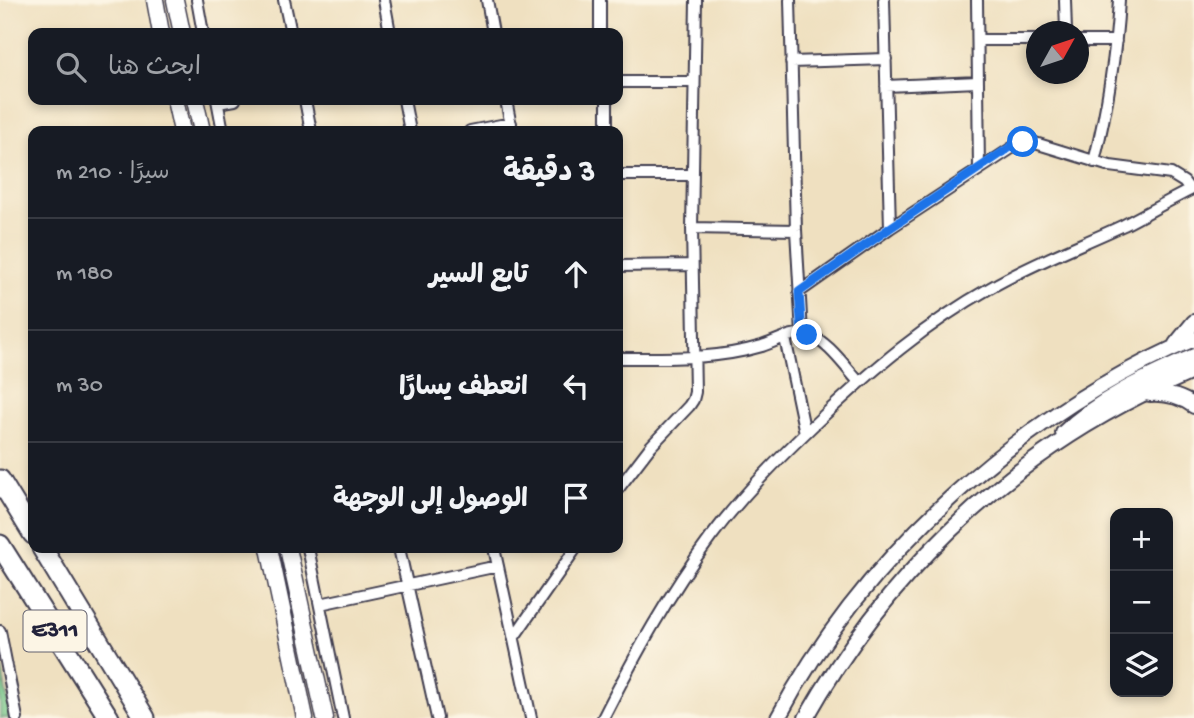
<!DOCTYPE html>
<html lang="ar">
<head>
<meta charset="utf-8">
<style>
	body { margin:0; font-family:"Gochi Hand","Playpen Sans Arabic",sans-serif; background:#242831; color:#f1f3f6; direction:rtl }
	.controls { position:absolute; right:21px; bottom:21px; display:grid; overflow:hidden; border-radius:14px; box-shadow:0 4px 10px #0003 }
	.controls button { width:63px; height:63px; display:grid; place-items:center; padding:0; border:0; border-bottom:2px solid #363941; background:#171b24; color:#f1f3f6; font:35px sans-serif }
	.compass { position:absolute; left:1026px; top:21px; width:63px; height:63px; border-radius:50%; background:#171b24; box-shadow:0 4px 10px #0003; rotate:50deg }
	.stop { position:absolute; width:21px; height:21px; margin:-16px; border:5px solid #1a73e8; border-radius:50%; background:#fff }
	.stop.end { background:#1a73e8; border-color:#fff; box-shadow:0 2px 7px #0008 }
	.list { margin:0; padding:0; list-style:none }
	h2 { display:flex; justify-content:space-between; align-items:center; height:91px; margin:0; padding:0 28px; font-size:30px }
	h2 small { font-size:23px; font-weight:400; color:#9ea1a6 }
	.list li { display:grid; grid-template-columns:46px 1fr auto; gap:21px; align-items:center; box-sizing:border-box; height:112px; padding:0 28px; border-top:2px solid #363941 }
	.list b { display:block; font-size:26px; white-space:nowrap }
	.list em { font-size:23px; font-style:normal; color:#9ea1a6 }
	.icon { flex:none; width:38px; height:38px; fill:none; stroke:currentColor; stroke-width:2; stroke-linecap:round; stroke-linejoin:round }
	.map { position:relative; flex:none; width:1194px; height:718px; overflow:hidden; direction:ltr }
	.search { position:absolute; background:#171b24; box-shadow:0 4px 10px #0003; left:28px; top:28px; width:595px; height:77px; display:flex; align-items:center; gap:18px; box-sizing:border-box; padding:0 24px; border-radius:14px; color:#9ea1a6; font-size:26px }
	.panel { position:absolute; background:#171b24; box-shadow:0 4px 10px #0003; left:28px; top:126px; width:595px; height:427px; border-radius:14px; direction:rtl }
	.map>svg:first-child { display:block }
	.green { fill:#76c789; stroke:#4c7462; stroke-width:2 }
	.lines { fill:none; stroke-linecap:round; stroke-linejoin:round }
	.minor-casing { stroke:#413e4f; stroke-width:14 }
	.tertiary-casing { stroke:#413e4f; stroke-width:18 }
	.secondary-casing { stroke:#413e4f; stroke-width:19 }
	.motorway-casing { stroke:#413e4f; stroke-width:23 }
	.minor { stroke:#fff; stroke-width:10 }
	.tertiary { stroke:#fff; stroke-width:14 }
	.secondary { stroke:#fff; stroke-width:16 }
	.motorway { stroke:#fff; stroke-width:19 }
	.route { stroke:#1a73e8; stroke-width:9 }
	.labels { text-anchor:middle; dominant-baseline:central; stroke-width:5; stroke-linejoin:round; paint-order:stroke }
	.shield { fill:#fcf5e5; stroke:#63616e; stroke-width:2 }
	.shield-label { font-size:24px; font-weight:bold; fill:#22223b }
</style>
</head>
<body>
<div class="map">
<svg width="1194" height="718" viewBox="0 0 1194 718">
	<rect width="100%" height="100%" fill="#fcf5e5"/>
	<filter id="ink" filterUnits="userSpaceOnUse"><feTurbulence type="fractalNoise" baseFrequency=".0143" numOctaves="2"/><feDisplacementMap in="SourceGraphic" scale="14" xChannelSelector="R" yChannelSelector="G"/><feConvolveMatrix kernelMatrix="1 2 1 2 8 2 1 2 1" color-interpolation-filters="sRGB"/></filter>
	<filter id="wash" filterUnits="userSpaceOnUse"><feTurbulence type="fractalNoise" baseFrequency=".00686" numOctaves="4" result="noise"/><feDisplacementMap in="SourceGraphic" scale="28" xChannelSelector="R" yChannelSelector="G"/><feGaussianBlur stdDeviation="1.57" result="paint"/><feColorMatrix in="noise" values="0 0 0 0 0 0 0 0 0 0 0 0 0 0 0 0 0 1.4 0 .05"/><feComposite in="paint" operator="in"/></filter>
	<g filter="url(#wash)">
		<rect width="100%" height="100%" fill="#efe0c0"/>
		<!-- green -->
		<path class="green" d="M0,659L11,718H0Z"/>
	</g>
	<g filter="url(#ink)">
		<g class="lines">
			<!-- minor casing -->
			<g class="minor-casing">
				<path id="minor" d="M197,0L203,33
					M284,0L291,33
					M384,0L390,33
					M487,0L493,33
					M790,0L796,230L802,334
					M884,0L890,228
					M977,0L979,169
					M1065,0L1066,32
					M600,33V0
					M978,40H1036
					M1078,41H1116
					M791,62L886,59
					M618,82H694
					M886,86L978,82
					M217,100L223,131
					M305,100L311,131
					M404,100L410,131
					M506,100L512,131
					M218,103L235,100
					M470,131L511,123
					M607,131V100
					M1094,162C1107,109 1116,55 1119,0
					M618,175H693
					M692,228L796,230
					M618,266L692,265
					M799,292L890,228L1018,144L1035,143L1110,166L1171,174L1184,182L1190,190
					M785,338L805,433
					M618,358C666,358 715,360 762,346C777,341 793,331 808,335C827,340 846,368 859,382
					M618,489L651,446L689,406L693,400L695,392L692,228L696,0
					M308,548L343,718
					M399,548L437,718
					M494,548L531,718
					M320,604L498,566
					M0,631L17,718
					M514,637L576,548
					M603,718C635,655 669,593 711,537C743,494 780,457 819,420C872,370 926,324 990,288C1033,263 1079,246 1124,225C1147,213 1170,200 1194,188"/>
			</g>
			<!-- tertiary casing -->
			<g class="tertiary-casing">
				<path id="tertiary" d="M1176,344L1194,322
					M1150,394C1166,393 1180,396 1194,406
					M1063,433C1101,397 1148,377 1194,356
					M778,718C864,555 1024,411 1194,339
					M806,718C883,581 999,466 1141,395C1158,387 1176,379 1194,371"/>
			</g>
			<!-- secondary casing -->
			<g class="secondary-casing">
				<path id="secondary" d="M155,0L161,33
					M175,0L182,33
					M175,100L182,131
					M195,100L202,131
					M269,548L305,718
					M288,548L325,718"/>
			</g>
			<!-- motorway casing -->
			<g class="motorway-casing">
				<path id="motorway" d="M0,480L33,534
					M0,545L109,718
					M42,548L145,718"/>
			</g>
			<!-- minor -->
			<use href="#minor" class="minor"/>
			<!-- tertiary -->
			<use href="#tertiary" class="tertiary"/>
			<!-- secondary -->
			<use href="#secondary" class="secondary"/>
			<!-- motorway -->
			<use href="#motorway" class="motorway"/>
		</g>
	</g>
	<g class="lines" filter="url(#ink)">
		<!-- route -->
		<path class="route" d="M807,335L802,334L799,292L890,228L1012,146L1023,142"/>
	</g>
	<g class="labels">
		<!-- shield labels -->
		<rect class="shield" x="23.5" y="610.5" width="63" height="41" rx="5"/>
		<g class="shield-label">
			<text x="55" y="631">E311</text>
		</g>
	</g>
</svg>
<div class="controls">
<button>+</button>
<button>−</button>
<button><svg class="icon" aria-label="layers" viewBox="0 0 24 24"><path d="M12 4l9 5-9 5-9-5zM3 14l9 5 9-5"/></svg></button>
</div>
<svg class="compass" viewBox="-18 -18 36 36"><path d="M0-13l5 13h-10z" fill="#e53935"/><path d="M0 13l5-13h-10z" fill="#9ea1a6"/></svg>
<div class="stop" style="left:1023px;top:142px"></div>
<div class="stop end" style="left:807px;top:335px"></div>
<div class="search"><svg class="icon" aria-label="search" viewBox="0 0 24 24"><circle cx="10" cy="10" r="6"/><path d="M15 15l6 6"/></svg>ابحث هنا</div>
<section class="panel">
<h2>3 دقيقة<small>سيرًا · 210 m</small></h2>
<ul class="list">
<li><svg class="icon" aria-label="ahead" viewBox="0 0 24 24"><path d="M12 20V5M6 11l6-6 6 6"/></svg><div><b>تابع السير</b></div><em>180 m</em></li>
<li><svg class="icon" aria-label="left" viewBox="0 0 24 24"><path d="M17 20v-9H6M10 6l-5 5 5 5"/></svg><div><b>انعطف يسارًا</b></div><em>30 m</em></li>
<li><svg class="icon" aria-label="arrive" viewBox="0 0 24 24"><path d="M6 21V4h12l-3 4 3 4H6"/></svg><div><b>الوصول إلى الوجهة</b></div></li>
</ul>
</section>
</div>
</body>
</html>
